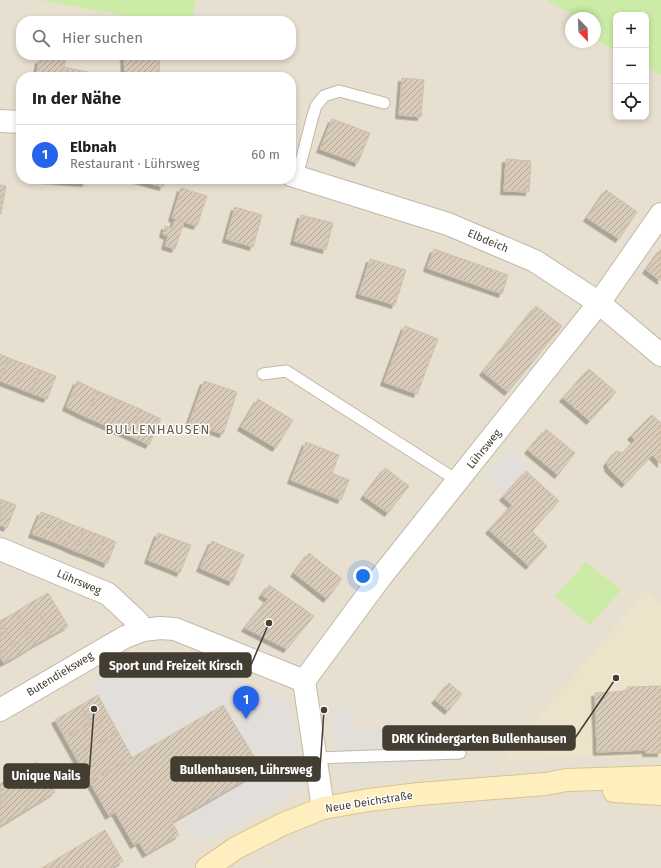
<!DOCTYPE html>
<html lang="de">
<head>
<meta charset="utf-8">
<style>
	body { margin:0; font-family:"Fira Sans",sans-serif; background:#f6f6f6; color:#222 }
	.controls { position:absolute; right:12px; top:12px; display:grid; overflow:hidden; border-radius:8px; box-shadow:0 2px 6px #0003 }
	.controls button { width:36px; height:36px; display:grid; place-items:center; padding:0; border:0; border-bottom:1px solid #e0e0e0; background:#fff; color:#222; font:20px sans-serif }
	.compass { position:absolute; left:565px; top:12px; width:36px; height:36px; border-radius:50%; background:#fff; box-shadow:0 2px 6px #0003; rotate:157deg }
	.you { position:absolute; left:363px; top:576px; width:14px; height:14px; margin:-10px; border:3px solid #fff; border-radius:50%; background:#1a73e8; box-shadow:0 0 0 6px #1a73e833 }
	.badge { display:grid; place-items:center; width:26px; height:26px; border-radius:50%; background:#2563eb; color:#fff; font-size:13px; font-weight:700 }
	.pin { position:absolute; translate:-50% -33px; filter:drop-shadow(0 1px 2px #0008) }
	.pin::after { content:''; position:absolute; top:21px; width:14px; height:12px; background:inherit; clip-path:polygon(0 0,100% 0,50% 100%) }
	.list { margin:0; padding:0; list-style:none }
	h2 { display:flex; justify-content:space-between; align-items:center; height:52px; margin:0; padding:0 16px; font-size:17px }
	h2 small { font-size:13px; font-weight:400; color:#767676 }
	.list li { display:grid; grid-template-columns:26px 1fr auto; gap:12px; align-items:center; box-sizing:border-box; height:60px; padding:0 16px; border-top:1px solid #e0e0e0 }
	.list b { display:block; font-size:15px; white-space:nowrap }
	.list p { margin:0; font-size:13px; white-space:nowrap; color:#767676 }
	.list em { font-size:13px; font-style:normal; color:#767676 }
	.icon { flex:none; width:22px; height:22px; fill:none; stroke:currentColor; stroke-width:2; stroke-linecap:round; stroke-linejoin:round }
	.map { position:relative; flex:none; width:661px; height:868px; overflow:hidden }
	.search { position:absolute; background:#fff; box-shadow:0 2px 6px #0003; left:16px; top:16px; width:280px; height:44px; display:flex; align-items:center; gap:10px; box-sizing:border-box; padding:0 14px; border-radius:16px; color:#767676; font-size:15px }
	.panel { position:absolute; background:#fff; box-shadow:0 2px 6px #0003; left:16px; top:72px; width:280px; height:112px; border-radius:16px }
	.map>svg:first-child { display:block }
	.residential { fill:#e7dfcf; fill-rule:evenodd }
	.education { fill:#ede3ca }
	.green { fill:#cceba6 }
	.parking { fill:#e2dfdb }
	.building { fill:url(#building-hatch); stroke:#d0c0a9; filter:url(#shadow) }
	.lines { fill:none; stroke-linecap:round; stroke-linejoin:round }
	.lane-casing { stroke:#c1b8a7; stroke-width:13 }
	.street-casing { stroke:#c1b8a7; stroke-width:24 }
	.secondary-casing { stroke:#d9c58f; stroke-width:24 }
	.lane { stroke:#fff; stroke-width:11 }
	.street { stroke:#fff; stroke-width:22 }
	.secondary { stroke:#ffefbf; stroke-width:22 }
	.labels { text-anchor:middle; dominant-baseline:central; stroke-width:3; stroke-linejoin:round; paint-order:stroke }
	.street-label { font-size:11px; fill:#443d32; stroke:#fff }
	.quarter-label { font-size:13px; letter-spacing:1px; fill:#685b48; stroke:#fff }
	.leader { fill:none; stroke:#443d32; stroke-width:1.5 }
	.callout-dot { fill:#443d32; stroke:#fff; stroke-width:1.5 }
	.callout { fill:#443d32; stroke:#443d32; stroke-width:1.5 }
	.callout-label { font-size:12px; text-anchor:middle; font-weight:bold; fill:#fff }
</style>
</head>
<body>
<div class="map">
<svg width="661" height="868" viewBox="0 0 661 868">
	<defs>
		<pattern id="building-hatch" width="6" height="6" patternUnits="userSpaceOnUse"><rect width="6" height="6" fill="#d8cbb9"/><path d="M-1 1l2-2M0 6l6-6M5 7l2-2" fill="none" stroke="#b1a697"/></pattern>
		<filter id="shadow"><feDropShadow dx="-3.5" dy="3.5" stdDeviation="0" flood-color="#0004"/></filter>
	</defs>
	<rect width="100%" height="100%" fill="#f2ede2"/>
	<!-- residential -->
	<path class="residential" d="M0,0H38L154,21H21V55H291V21H191L196,0H546L577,18H571V42H595V40L616,51V117H646V67L661,75V868H0ZM21,77H291V179H21Z"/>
	<!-- education -->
	<path class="education" d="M646,590L661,605V757L503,759Z"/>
	<!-- green -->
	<path class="green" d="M38,0H196L191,21H154Z
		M546,0H661V75L646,67V15H616V51L595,40V18H577Z
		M586,562L621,590L590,625L555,596Z"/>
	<!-- parking -->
	<path class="parking" d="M509,449L529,469L503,497L483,475Z
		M160,647L285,700L295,730L306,779L302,790L202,843L194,836L183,817L262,770L223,705L132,758L91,684Z
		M331,708H352L353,730L396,724V742L427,743V765L350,770L341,763L335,747Z"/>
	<!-- building -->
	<path class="building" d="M45,55H67L64,67L88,72L87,77H36L39,60H44Z
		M124,55H159L160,77H125Z
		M402,78L424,80L421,117L399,115Z
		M332,119L370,133L358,163L320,149Z
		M506,159L531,161L529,192L504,191Z
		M33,179H86V183Z
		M134,179H165L163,187Z
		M0,185L6,186L1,214H0Z
		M181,188L207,196L197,226L172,218Z
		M606,190L637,212L619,239L587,218Z
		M235,207L262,215L253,247L226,239Z
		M301,215L333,223L326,250L294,241Z
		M175,219L184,222L175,249L165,246L168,236L163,234L165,226L172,228Z
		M434,249L508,275L502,294L427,268Z
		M661,249V281L646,270Z
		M370,259L406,270L395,305L359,294Z
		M536,306L562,326L508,392L483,372Z
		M405,326L438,339L417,394L384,382Z
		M0,354L9,358L0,381Z
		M9,358L25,364L16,387L0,381Z
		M25,364L40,370L31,393L16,387Z
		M589,369L616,392L590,421L563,398Z
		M40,370L56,376L47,399L31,393Z
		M77,381L98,391L86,417L66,407Z
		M204,381L237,392L223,434L189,423Z
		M98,391L119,400L107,426L86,417Z
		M258,399L293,420L276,448L241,427Z
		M119,400L140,409L128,435L107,426Z
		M140,409L161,419L149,445L128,435Z
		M652,415L661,423V464L652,455L625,484L609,469L607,463L616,451L623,453L635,440L631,436Z
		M546,429L575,453L558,475L528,450Z
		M306,442L339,455L332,473L349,480L341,500L291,480Z
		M385,468L409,486L388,513L364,496Z
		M526,471L559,501L532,531L547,546L529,566L489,530L512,505L503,497Z
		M0,499L16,505L7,528L0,525Z
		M41,512L52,516L43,538L32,534Z
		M52,516L62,520L54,542L43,538Z
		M62,520L73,525L64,546L54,542Z
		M73,525L84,529L75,551L64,546Z
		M84,529L94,533L86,555L75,551Z
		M94,533L105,537L96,559L86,555Z
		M158,533L191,545L180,573L148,560Z
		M105,537L116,542L107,564L96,559Z
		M212,541L244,555L232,582L200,568Z
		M309,553L342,579L327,599L294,573Z
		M269,585L314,616L287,649L245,628L268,599L262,595Z
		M48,593L68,626L52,635L32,602Z
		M32,602L52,635L36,644L16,612Z
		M16,612L36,644L20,654L0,621Z
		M0,621L20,654L4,663L0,657Z
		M449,683L462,694L448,711L435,700Z
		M661,686V753H646V750L597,752L595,693L627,691V687Z
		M98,695L108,714L91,723L81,705Z
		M81,705L91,723L65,738L55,720Z
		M223,705L262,770L172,822L179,835L146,854L139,842L134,845L115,812L109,816L90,782Z
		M108,714L118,732L75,756L65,738Z
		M118,732L132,758L90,782L75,756Z
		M36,762L55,792L0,826V784Z
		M105,830L123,861L111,868H42Z"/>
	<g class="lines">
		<!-- lane casing -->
		<g class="lane-casing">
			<path id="lane" d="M297,177L312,119L316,106L324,96L339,91L384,103
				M263,374L286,371L458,481
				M316,758L460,753"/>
		</g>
		<!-- street casing -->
		<g class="street-casing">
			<path id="street" d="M0,121L21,122
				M291,175L448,224L535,261L599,303L661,355
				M0,549L108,594L138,622L143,630
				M0,710L125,637L143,630L160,628L175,629L304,681
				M323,808L304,681L380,578L599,303L661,214"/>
		</g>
		<!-- secondary casing -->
		<g class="secondary-casing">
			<path id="secondary" d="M614,791L661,794
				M207,868L236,848L281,825L323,808L369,800L419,794L545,784L567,780L661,777"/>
		</g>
		<!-- lane -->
		<use href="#lane" class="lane"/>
		<!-- street -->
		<use href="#street" class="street"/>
		<!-- secondary -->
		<use href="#secondary" class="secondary"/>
	</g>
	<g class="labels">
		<!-- street labels -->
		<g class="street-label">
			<text transform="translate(488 241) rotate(23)">Elbdeich</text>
			<text transform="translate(484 449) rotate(-51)">Lührsweg</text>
			<text transform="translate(79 582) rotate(23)">Lührsweg</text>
			<text transform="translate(60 674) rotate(-31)">Butendieksweg</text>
			<text transform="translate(369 802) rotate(-9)">Neue Deichstraße</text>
		</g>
		<!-- quarter labels -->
		<g class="quarter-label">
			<text x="158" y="429">BULLENHAUSEN</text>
		</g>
	</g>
	<!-- callouts -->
	<path class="leader" d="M269 623L251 665M616 678L575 738M324 710L320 769M94 709L89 776"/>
	<g class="callout-dot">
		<circle cx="269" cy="623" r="4"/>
		<circle cx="616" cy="678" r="4"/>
		<circle cx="324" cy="710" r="4"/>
		<circle cx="94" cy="709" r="4"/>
	</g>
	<g class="callout">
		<rect x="100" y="653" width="151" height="24" rx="4"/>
		<rect x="383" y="726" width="192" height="24" rx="4"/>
		<rect x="171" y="757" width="149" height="24" rx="4"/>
		<rect x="4" y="764" width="85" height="24" rx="4"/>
	</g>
	<g class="callout-label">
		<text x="176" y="670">Sport und Freizeit Kirsch</text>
		<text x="479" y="743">DRK Kindergarten Bullenhausen</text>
		<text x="246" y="774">Bullenhausen, Lührsweg</text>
		<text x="46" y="780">Unique Nails</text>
	</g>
</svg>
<div class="controls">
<button>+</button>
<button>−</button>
<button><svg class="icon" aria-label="locate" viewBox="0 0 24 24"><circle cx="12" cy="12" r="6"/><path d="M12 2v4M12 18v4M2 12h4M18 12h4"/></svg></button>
</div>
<svg class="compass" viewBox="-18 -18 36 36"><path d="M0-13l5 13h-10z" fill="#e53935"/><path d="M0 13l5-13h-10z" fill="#767676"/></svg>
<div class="you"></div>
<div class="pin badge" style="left:246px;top:719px">1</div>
<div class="search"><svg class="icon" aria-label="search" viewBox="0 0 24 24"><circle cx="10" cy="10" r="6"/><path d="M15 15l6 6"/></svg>Hier suchen</div>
<section class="panel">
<h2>In der Nähe<small></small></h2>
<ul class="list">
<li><span class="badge">1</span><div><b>Elbnah</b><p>Restaurant · Lührsweg</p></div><em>60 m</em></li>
</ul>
</section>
</div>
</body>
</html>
